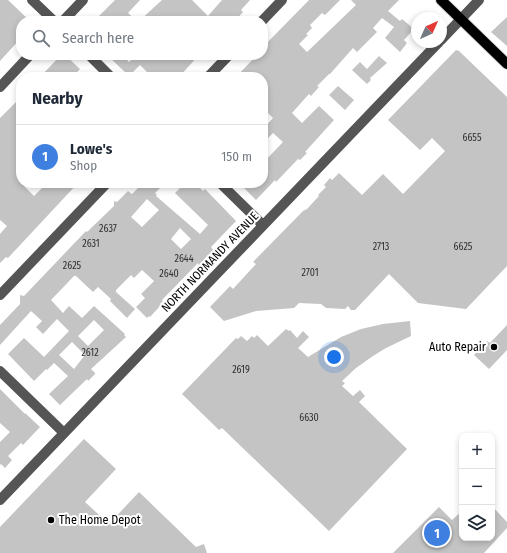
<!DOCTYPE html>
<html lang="en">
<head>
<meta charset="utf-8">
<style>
	body { margin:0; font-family:"Fira Sans Condensed",sans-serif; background:#f6f6f7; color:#1f2937 }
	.controls { position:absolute; right:12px; bottom:12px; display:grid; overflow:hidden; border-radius:8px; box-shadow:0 2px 6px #0003 }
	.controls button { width:36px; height:36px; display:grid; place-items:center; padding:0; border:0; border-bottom:1px solid #e0e1e3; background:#fff; color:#1f2937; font:20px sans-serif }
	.compass { position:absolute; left:411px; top:12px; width:36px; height:36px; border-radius:50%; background:#fff; box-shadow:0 2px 6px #0003; rotate:45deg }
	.you { position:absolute; left:334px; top:357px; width:14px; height:14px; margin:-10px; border:3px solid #fff; border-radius:50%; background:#1a73e8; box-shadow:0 0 0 6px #1a73e833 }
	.badge { display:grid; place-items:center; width:26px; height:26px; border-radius:50%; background:#000; color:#fff; font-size:13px; font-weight:700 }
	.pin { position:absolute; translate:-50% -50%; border:2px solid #fff; box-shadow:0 1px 4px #0006 }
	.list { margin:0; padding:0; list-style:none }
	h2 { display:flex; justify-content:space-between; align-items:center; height:52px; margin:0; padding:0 16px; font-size:17px }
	h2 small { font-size:13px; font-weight:400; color:#747a83 }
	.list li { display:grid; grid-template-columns:26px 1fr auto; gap:12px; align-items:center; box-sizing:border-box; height:64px; padding:0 16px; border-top:1px solid #e0e1e3 }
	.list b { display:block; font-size:15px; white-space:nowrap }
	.list p { margin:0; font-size:13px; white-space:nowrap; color:#747a83 }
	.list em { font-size:13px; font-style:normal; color:#747a83 }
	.icon { flex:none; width:22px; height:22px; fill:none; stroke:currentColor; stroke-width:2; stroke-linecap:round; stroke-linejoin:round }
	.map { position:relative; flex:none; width:507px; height:553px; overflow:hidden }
	.search { position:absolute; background:#fff; box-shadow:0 2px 6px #0003; left:16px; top:16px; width:252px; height:44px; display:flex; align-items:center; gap:10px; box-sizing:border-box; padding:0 14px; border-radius:16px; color:#747a83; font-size:15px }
	.panel { position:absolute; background:#fff; box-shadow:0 2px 6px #0003; left:16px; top:72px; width:252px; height:116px; border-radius:16px }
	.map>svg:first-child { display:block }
	.building { fill:#c4c4c4; fill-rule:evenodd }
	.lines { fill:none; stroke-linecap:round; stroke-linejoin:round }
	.major-casing { stroke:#dbdbdb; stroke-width:12 }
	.minor { stroke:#555; stroke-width:10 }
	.major { stroke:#000; stroke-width:10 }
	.poi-dot { fill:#000; stroke:#fff; stroke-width:1.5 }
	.labels { text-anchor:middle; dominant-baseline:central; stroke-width:4; stroke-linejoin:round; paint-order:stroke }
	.number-label { font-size:10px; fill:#313131 }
	.street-label { font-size:12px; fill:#000; stroke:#fff }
	.poi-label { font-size:12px; fill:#000; stroke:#fff; text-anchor:end }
</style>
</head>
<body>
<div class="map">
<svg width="507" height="553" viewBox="0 0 507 553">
	<rect width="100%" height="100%" fill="#fff"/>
	<!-- building -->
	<path class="building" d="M0,0H8L30,21H21V38L0,61Z
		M115,0H140L128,13L137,21H94Z
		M162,0H192L208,16L222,0H250L241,10L243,12L235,21H139Z
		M309,0H340L325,15L322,13L310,25L312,28L306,34L308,35L299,44L307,52L356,5L351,0H399L388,11L400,21L402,19L414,29L404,40L407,43L400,52L385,38L394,27L382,18L373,28L377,32L357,52L353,48L330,74H329L317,86L319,87L311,96L309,94L292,113L302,123L319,106L334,120L305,152L307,153L300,160L298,159L276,182L275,180L256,200L239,183H263V172L265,169L263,167V163L283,142L273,133L263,143V129L273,118L263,108V77H236L257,55H263V47Z
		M507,17V46L491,32Z
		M456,50L459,51L507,97V266L466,309L418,303L389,274L355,310H351L348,306L345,309L326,308L321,304L299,303L294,308L256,311L224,321L210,307L230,286L233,289L256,264L253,262L303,211L307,209L319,196L318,195L326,187L324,185L330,178L332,180L339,173L362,195L383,174L403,194L445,151L432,138L420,150L388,120Z
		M61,55H65L80,69L73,77H40Z
		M107,55H122L129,62L136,55H158L163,60L168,55H199L179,77H152L140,65L129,76Z
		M379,56L387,63L370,78L371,80L367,84L352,70L360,62L367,69Z
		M338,86L354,100L345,110L329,95Z
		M21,97V183L34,196L47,183H78L8,258L6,257L0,263V234L7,226L0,220V118Z
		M143,183H165L155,193L157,195L156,196L200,234L208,225L175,193L185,183H195L203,191L205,189L236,221L211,247L213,250L199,265L198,263L162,300L163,301L160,304L161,305L150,317L149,316L147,318L136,307L145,298L141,294L154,281L142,270L134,278L131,275L116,290V292L135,309L127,318L110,301L111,299L98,287L93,292L76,276H74L51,300L63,313L69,306L82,318L94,306L125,334L124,335L126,337L91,369L95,373V374L88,381L87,379L60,405L49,394L68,376L54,363L47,370L46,369L34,381L8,354L24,338L44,357L69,331L57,319L43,334L36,327L42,321L31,311L0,345V325L20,304V295L24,296L86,231L87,232L114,206V201L117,202L128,191L132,194ZM147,199L159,210L142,227L131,217ZM180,228L191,239L181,249L171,239ZM94,320L104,330L88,346L78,336ZM72,342L85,355L74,369L59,355Z
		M410,321L411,336L386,348L373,356L356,368L342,381L345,383L342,386L353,396L360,390L365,396L359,402L407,449L329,531L222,428L219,430L182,394L236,338L238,339L241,336L247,341L252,336L254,338L257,335L268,346L286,329L289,331L290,330L297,338L303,331L309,337L298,348L308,357L341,337L361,329L383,324Z
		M507,325V350L489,369L474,355L487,341L490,343Z
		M0,389L25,414V413L40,427L23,445L21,443L8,456L12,460L5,468L1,464L0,465V442L10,432L0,423Z
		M84,439L116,469L85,502L109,524L139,492L196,547L204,544L207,553H0V527Z
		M492,506L507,522V528L484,553H393L439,507L452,520L462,511V538H492Z"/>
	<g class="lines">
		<!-- major casing -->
		<g class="major-casing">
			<path id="major" d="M441,0L507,64"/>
		</g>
		<!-- minor -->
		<path class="minor" d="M32,0L54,21
			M63,21L83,0
			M262,21L282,0
			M441,40L479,0
			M89,55L111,77
			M208,77L229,55
			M0,87L30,55
			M220,183L263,225
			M0,295L107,183
			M0,371L64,433
			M0,500L439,42"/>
		<!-- major -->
		<use href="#major" class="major"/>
	</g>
	<!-- markers -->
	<g class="poi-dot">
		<circle cx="494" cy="347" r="4"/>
		<circle cx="51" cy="520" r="4"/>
	</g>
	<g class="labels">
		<!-- number labels -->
		<g class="number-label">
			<text x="472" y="138">6655</text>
			<text x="108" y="229">2637</text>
			<text x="91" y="244">2631</text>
			<text x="381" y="247">2713</text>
			<text x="463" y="247">6625</text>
			<text x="184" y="259">2644</text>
			<text x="72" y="266">2625</text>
			<text x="310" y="273">2701</text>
			<text x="169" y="274">2640</text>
			<text x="90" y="353">2612</text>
			<text x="241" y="370">2619</text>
			<text x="309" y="418">6630</text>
		</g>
		<!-- street labels -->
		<g class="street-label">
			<text transform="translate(210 262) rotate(-46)">NORTH NORMANDY AVENUE</text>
		</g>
		<!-- poi labels -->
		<g class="poi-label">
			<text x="486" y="347">Auto Repair</text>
			<text x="59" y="520" text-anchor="start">The Home Depot</text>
		</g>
	</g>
</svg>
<div class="controls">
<button>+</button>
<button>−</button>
<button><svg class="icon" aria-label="layers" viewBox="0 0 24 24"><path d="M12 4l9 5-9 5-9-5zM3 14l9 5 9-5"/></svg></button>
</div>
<svg class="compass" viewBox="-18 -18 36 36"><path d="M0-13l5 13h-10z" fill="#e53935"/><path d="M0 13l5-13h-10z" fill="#747a83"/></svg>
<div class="you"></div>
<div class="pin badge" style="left:437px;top:533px;background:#3f7fe0">1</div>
<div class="search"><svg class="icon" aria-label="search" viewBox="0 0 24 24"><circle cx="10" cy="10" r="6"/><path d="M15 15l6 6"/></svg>Search here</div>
<section class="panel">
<h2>Nearby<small></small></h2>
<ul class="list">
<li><span class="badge" style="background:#3f7fe0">1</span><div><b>Lowe's</b><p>Shop</p></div><em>150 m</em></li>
</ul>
</section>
</div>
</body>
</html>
